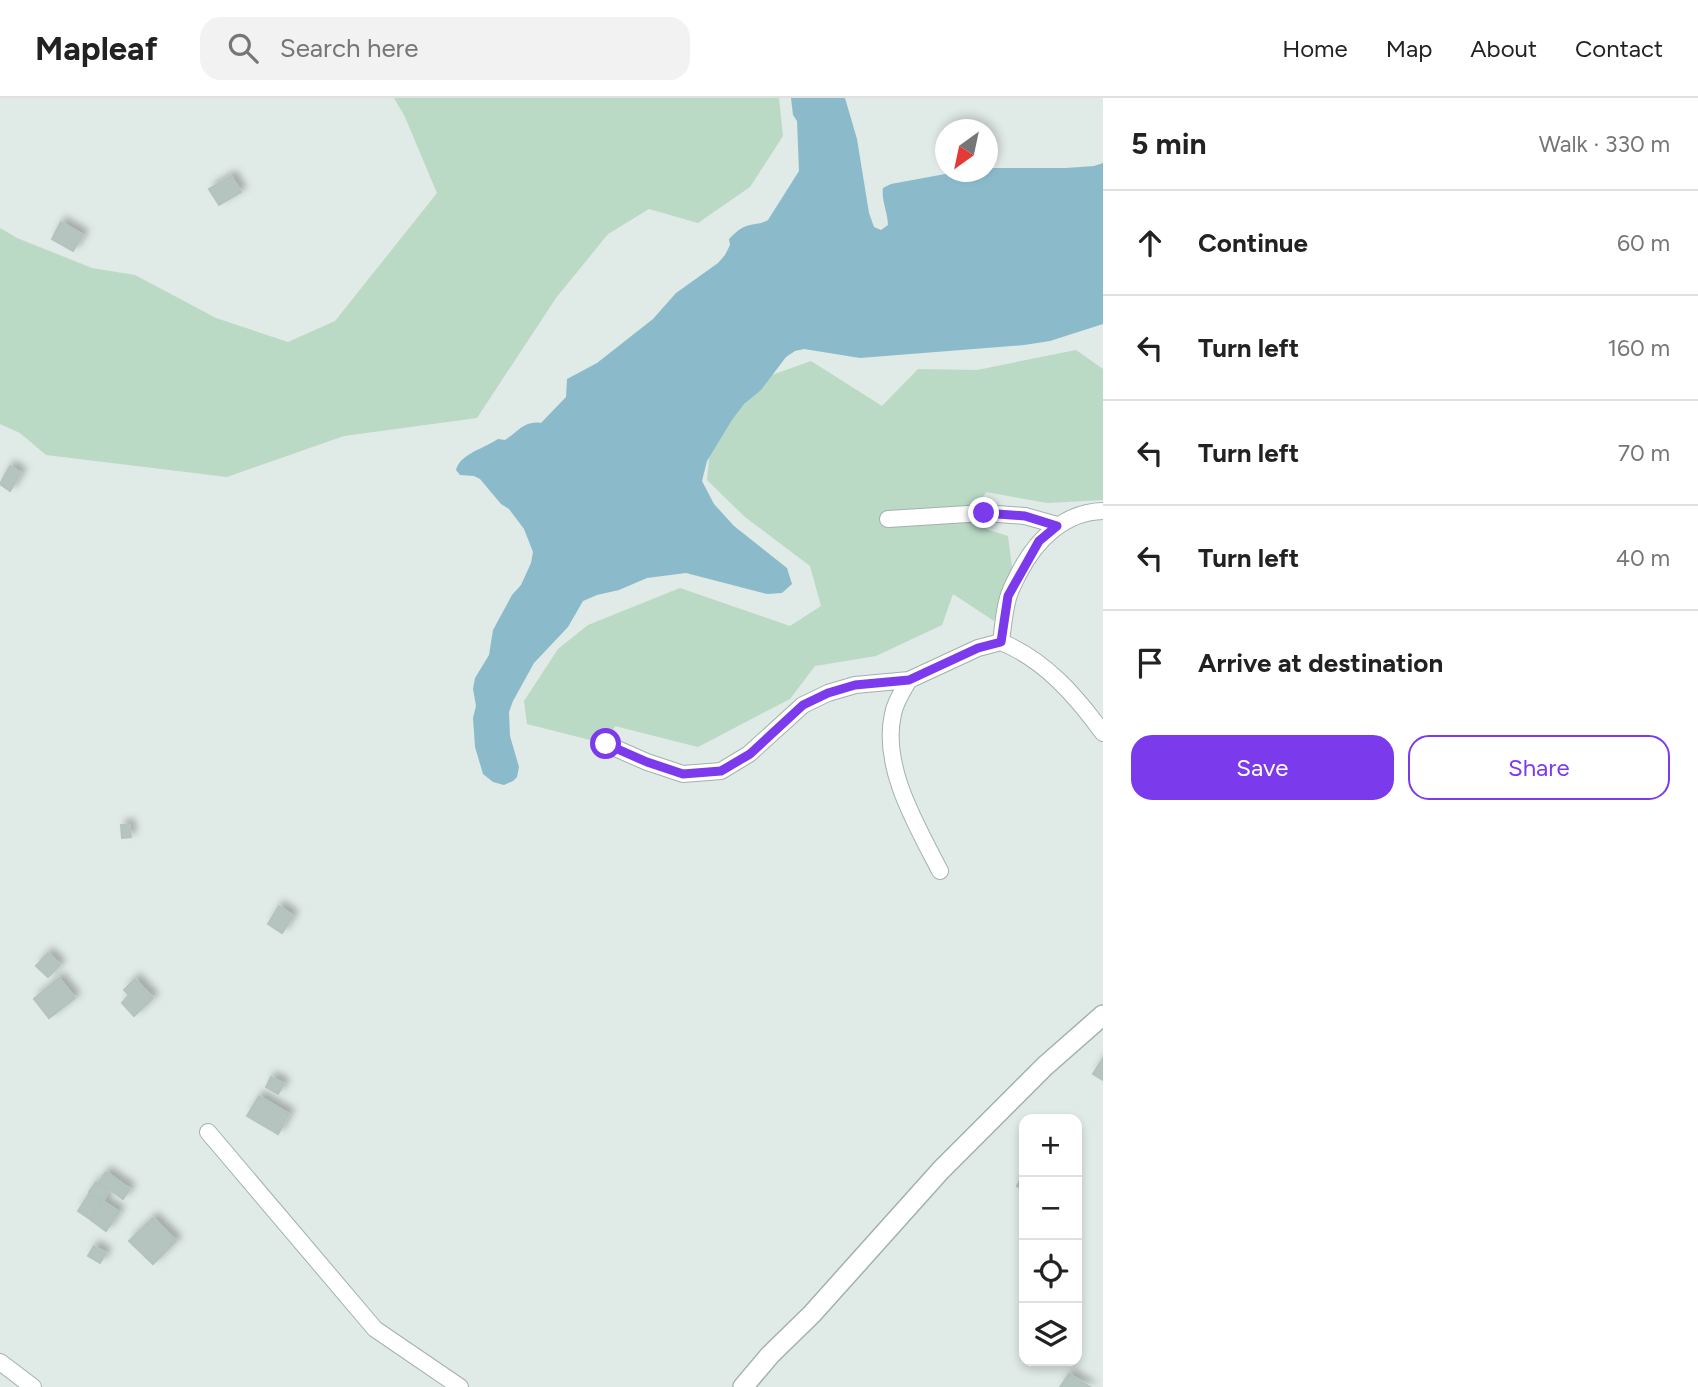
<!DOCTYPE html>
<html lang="en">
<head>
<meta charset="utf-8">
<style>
	body { margin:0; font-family:Figtree,sans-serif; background:#f2f2f2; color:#222 }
	.controls { position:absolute; right:21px; bottom:21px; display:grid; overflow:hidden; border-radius:14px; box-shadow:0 4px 10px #0003 }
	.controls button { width:63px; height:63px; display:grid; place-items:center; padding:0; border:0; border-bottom:2px solid #e0e0e0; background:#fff; color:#222; font:35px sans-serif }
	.compass { position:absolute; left:935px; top:21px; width:63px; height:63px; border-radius:50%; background:#fff; box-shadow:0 4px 10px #0003; rotate:213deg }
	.stop { position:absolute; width:21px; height:21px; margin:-16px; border:5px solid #7c3aed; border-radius:50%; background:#fff }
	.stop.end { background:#7c3aed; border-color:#fff; box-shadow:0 2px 7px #0008 }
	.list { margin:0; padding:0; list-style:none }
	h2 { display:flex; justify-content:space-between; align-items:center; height:91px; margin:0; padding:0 28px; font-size:30px }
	h2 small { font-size:23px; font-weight:400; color:#767676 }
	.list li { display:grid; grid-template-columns:46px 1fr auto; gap:21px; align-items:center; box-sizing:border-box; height:105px; padding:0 28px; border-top:2px solid #e0e0e0 }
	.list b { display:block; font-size:26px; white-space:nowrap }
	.list em { font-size:23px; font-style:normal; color:#767676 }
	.actions { display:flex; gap:14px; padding:21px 28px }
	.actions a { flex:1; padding:16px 0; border:2px solid #7c3aed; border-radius:21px; text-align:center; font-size:24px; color:#7c3aed }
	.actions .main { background:#7c3aed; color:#fff }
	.icon { flex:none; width:38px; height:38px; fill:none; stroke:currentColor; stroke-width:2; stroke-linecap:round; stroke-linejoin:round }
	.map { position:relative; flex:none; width:1103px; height:1289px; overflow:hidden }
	header { display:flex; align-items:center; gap:42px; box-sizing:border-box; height:98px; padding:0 35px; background:#fff; border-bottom:2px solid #e0e0e0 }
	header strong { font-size:33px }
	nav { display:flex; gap:38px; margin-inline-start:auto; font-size:24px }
	.search { width:490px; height:63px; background:#f2f2f2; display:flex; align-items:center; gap:18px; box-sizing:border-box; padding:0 24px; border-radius:21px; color:#767676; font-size:26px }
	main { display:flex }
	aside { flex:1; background:#fff }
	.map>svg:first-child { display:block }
	.green { fill:#badac5 }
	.water { fill:#8bbbcb }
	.building { fill:#b5c4bf; stroke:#b3c3be; stroke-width:2; filter:url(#shadow) }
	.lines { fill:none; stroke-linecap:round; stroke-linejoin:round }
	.minor-casing { stroke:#a3b1ad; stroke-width:18 }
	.tertiary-casing { stroke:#a3b1ad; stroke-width:22 }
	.minor { stroke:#fff; stroke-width:16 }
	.tertiary { stroke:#fff; stroke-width:19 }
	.route { stroke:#7c3aed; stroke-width:9 }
</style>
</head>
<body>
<header>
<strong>Mapleaf</strong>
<div class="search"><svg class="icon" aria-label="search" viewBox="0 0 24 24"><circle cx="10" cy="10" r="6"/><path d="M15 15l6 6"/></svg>Search here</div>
<nav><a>Home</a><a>Map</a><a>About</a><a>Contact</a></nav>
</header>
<main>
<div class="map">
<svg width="1103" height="1289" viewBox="0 0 1103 1289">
	<defs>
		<filter id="shadow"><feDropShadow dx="5" dy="-5" stdDeviation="3.5" flood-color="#0004"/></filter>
	</defs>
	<rect width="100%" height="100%" fill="#e0eae6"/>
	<!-- green -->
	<path class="green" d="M394,0H779L783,38L750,89L698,125L649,111L608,136L556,200L477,320L344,338L227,379L46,357L20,335L0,326V130L17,140L92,170L135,177L216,220L288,244L335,223L437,95L405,19Z
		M1076,252L1103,271V402L1047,405L986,394L970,421L989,432L1008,438L1012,469L994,523L953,496L942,527L876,558L815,568L790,601L698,649L615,628L606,646L527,626L524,603L558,551L588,527L680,490L790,528L821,508L810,468L745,419L707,382L712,328L755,283L811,263L882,308L918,271L977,272Z"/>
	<!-- water -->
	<path class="water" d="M791,0H845L857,41L869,115L874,129L881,132L888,127C888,115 881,102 883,90L891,86L956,74H988V70H1066L1094,68L1103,65V226L1050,243L1024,247L860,260L804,251L795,253L786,259L761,292L744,306L732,322L707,363L702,383L714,406L734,428L787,470L792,486L782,495L767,496L686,475L647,480L619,492L597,497L583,503L568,529L534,565L513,603L509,614L510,638L519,669L517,679L513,683L504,687L493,684L483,676L475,649L473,620L476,608L473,591L475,580L489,557L493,532L512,497L521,487L531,465L533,454L524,431L509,411L501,406L480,381L474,378L460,377L456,372C460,356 483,351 498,341L505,342C517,335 524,322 541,325L566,299L567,281L597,265L653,221L676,195L718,165L725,157L730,147L729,141C733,137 739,131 744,129C752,125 760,127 768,122L799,73L797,23L793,17Z"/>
	<!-- building -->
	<path class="building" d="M231,78L241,94L219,107L209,91Z
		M61,124L83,137L73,153L52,141Z
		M10,368L21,375L10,393L0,386Z
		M129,726L131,739L122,740L121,727Z
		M279,808L293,818L282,835L268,826Z
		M48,855L60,867L48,879L36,868Z
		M59,880L75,900L49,920L34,901Z
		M135,881L153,900L134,918L122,905L129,897L124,892Z
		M1103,960V982L1093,976Z
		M271,979L284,986L278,996L266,989Z
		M259,998L289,1016L278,1036L247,1018Z
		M106,1074L130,1091L123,1101L99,1084Z
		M1024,1075V1093L1017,1088Z
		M96,1084L109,1092L103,1103L89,1094Z
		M89,1096L101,1103L90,1121L78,1113Z
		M103,1103L119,1114L106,1133L91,1122Z
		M153,1120L176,1143L153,1166L129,1143Z
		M94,1148L106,1155L100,1165L88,1158Z
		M1069,1276L1090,1289H1060Z"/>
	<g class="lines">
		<!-- minor casing -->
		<g class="minor-casing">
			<path id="minor" d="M888,421L984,415L1025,418L1057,427
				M1001,544C1045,562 1076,598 1103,635
				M909,582C903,592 895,604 893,616C881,669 917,728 940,773
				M606,646L647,664L683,676L721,673L749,656L803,607L828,595L855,587L909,582L978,550L1001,544C1003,529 1004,514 1008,500C1010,492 1015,483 1019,475C1036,442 1064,414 1103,413
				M208,1034L375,1231L460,1289
				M0,1264L33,1289"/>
		</g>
		<!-- tertiary casing -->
		<g class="tertiary-casing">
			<path id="tertiary" d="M743,1289L770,1257L812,1216L941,1072L1045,968L1103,917"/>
		</g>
		<!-- minor -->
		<use href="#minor" class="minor"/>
		<!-- tertiary -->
		<use href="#tertiary" class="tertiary"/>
	</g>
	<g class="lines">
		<!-- route -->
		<path class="route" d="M606,646L647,664L683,676L721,673L750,656L803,607L828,595L855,587L909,582L978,550L1001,544L1008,498L1039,443L1057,428L1025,418L984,415"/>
	</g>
</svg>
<div class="controls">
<button>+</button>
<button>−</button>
<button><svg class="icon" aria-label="locate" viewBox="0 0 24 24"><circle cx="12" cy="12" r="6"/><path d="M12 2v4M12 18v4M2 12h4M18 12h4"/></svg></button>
<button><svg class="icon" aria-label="layers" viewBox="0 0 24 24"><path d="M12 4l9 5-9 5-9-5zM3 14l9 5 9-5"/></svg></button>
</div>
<svg class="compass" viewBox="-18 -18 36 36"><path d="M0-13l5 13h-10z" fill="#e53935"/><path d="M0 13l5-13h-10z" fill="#767676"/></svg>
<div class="stop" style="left:606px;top:646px"></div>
<div class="stop end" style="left:984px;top:415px"></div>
</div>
<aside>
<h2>5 min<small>Walk · 330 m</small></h2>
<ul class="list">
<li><svg class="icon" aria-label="ahead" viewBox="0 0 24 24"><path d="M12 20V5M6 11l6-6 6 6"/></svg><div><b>Continue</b></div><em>60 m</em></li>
<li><svg class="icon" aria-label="left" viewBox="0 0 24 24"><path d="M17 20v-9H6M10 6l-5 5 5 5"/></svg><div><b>Turn left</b></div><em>160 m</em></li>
<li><svg class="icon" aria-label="left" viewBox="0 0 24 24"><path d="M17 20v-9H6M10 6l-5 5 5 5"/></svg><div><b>Turn left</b></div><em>70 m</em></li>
<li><svg class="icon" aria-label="left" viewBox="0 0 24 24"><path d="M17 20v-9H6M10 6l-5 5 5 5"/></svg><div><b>Turn left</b></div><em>40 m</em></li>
<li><svg class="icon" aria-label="arrive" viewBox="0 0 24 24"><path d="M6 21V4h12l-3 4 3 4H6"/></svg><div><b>Arrive at destination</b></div></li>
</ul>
<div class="actions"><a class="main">Save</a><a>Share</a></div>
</aside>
</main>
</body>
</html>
